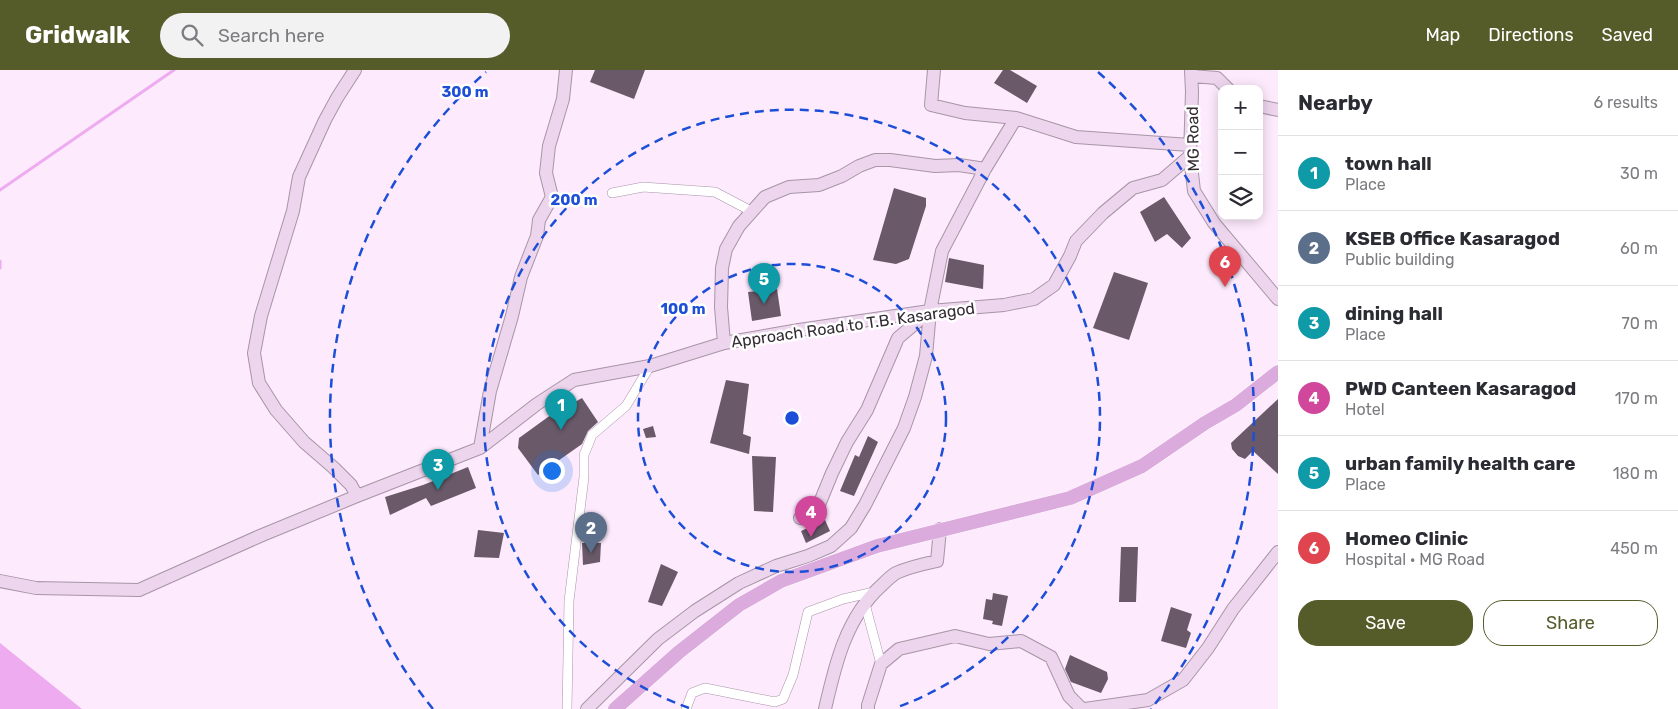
<!DOCTYPE html>
<html lang="en">
<head>
<meta charset="utf-8">
<style>
	body { margin:0; font-family:Rubik,sans-serif; background:#f2f2f3; color:#2b2b33 }
	.controls { position:absolute; right:15px; top:15px; display:grid; overflow:hidden; border-radius:10px; box-shadow:0 2px 12px #0003 }
	.controls button { width:45px; height:45px; display:grid; place-items:center; padding:0; border:0; border-bottom:1px solid #e1e1e2; background:#fff; color:#2b2b33; font:25px sans-serif }
	.you { position:absolute; left:551px; top:400px; width:18px; height:18px; margin:-12px; border:4px solid #fff; border-radius:50%; background:#1a73e8; box-shadow:0 0 0 8px #1a73e833 }
	.badge { display:grid; place-items:center; width:32px; height:32px; border-radius:50%; background:#555c2a; color:#fff; font-size:16px; font-weight:700 }
	.pin { position:absolute; translate:-50% -41px; filter:drop-shadow(0 1px 2px #0008) }
	.pin::after { content:''; position:absolute; top:26px; width:18px; height:15px; background:inherit; clip-path:polygon(0 0,100% 0,50% 100%) }
	.list { margin:0; padding:0; list-style:none }
	h2 { display:flex; justify-content:space-between; align-items:center; height:65px; margin:0; padding:0 20px; font-size:21px }
	h2 small { font-size:16px; font-weight:400; color:#7c7c81 }
	.list li { display:grid; grid-template-columns:32px 1fr auto; gap:15px; align-items:center; box-sizing:border-box; height:75px; padding:0 20px; border-top:1px solid #e1e1e2 }
	.list b { display:block; font-size:19px; white-space:nowrap }
	.list p { margin:0; font-size:16px; white-space:nowrap; color:#7c7c81 }
	.list em { font-size:16px; font-style:normal; color:#7c7c81 }
	.actions { display:flex; gap:10px; padding:15px 20px }
	.actions a { flex:1; padding:11px 0; border:1px solid #555c2a; border-radius:20px; text-align:center; font-size:18px; color:#555c2a }
	.actions .main { background:#555c2a; color:#fff }
	.icon { flex:none; width:28px; height:28px; fill:none; stroke:currentColor; stroke-width:2; stroke-linecap:round; stroke-linejoin:round }
	.map { position:relative; flex:none; width:1278px; height:639px; overflow:hidden }
	header { display:flex; align-items:center; gap:30px; box-sizing:border-box; height:70px; padding:0 25px; background:#555c2a; color:#fff }
	header strong { font-size:24px }
	nav { display:flex; gap:28px; margin-inline-start:auto; font-size:18px }
	.search { width:350px; height:45px; background:#f2f2f3; display:flex; align-items:center; gap:12px; box-sizing:border-box; padding:0 18px; border-radius:28px; color:#7c7c81; font-size:19px }
	main { display:flex }
	aside { flex:1; background:#fff }
	.map>svg:first-child { display:block }
	.water { fill:#eeabf0 }
	.lines { fill:none; stroke-linecap:round; stroke-linejoin:round }
	.stream { stroke:#eeabf0; stroke-width:3 }
	.building { fill:#695969 }
	.street-casing { stroke:#a795a7; stroke-width:10 }
	.secondary-casing { stroke:#a795a7; stroke-width:14 }
	.primary-casing { stroke:#fff; stroke-width:15 }
	.street { stroke:#fff; stroke-width:9 }
	.secondary { stroke:#edd5ee; stroke-width:12 }
	.primary { stroke:#dcabdd; stroke-width:14 }
	.ring { fill:none; stroke:#1d4ed8; stroke-width:2.5; stroke-dasharray:9 6 }
	.labels { text-anchor:middle; dominant-baseline:central; stroke-width:5; stroke-linejoin:round; paint-order:stroke }
	.street-label { font-size:16px; fill:#332c33; stroke:#fff }
	.centre { fill:#1d4ed8; stroke:#fff; stroke-width:2.5 }
	.ring-label { font-size:15px; text-anchor:middle; font-weight:bold; fill:#1d4ed8; stroke:#fff; stroke-width:5; stroke-linejoin:round; paint-order:stroke }
</style>
</head>
<body>
<header>
<strong>Gridwalk</strong>
<div class="search"><svg class="icon" aria-label="search" viewBox="0 0 24 24"><circle cx="10" cy="10" r="6"/><path d="M15 15l6 6"/></svg>Search here</div>
<nav><a>Map</a><a>Directions</a><a>Saved</a></nav>
</header>
<main>
<div class="map">
<svg width="1278" height="639" viewBox="0 0 1278 639">
	<rect width="100%" height="100%" fill="#fdeafd"/>
	<!-- water -->
	<path class="water" d="M0,573L82,639H0Z"/>
	<g class="lines">
		<!-- stream -->
		<path class="stream" d="M0,120L174,0
			M0,191V198"/>
	</g>
	<!-- building -->
	<path class="building" d="M595,0H645L634,29L590,12Z
		M1003,0H1010L1037,16L1027,33L994,13Z
		M894,118L926,128V136L909,189L896,194L873,190Z
		M1164,127L1191,168L1182,178L1167,164L1155,172L1140,142Z
		M949,188L984,195L983,219L945,212Z
		M1114,202L1148,213L1129,270L1093,258Z
		M777,219L781,246L752,251L748,222Z
		M726,310L749,314L743,364L751,367L749,384L710,373Z
		M582,328L598,352L588,361L582,374L538,405L518,378L519,368L548,347Z
		M1278,329V404L1253,381L1245,389L1238,386L1232,379L1231,373Z
		M653,356L656,367L646,368L643,359Z
		M868,366L878,372L854,426L840,421L855,385L859,387Z
		M752,386L776,387L773,442L754,441Z
		M468,397L476,418L431,436L426,428L390,445L385,427L423,415Z
		M825,450L830,461L806,473L801,461Z
		M478,460L504,463L499,488L474,487Z
		M582,473H601L600,492L583,495Z
		M1121,477H1138L1136,532H1119Z
		M661,494L678,502L662,536L648,532Z
		M993,523L1008,526L1002,556L992,554L993,551L983,549L986,529L992,530Z
		M1171,537L1192,544L1187,560L1191,563L1186,578L1161,571Z
		M1070,585L1107,602L1108,609L1101,623L1071,612L1065,599Z"/>
	<g class="lines">
		<!-- street casing -->
		<g class="street-casing">
			<path id="street" d="M612,123L643,117L715,122L751,141
				M865,534L881,594
				M567,639L569,531L584,407V385L592,365L626,336L650,296
				M686,639L692,623L705,618L775,632L783,629L793,605L808,542L843,529L874,522"/>
		</g>
		<!-- secondary casing -->
		<g class="secondary-casing">
			<path id="secondary" d="M355,0L337,28L325,50L299,107L293,141L261,246L254,283L259,313L276,340L304,372L334,398L351,415L357,426
				M934,0L931,35L965,43L1016,48
				M1191,0L1192,22L1190,86L1194,121L1214,153L1278,229
				M1192,6L1217,8L1228,19
				M1259,36L1278,40
				M724,273L721,237L722,198L726,179L739,156L765,127L789,117L819,115L842,106L859,96L875,90H890L935,96L959,95L985,99
				M480,378L490,321L512,246L521,207L537,166L539,150L552,127L546,103L549,76L563,29L566,0
				M800,448L814,447L832,403L847,372L867,340L898,268L930,241
				M0,511L36,518L139,520L260,466L357,426L480,378L537,334L574,310L650,296L724,273L799,260L930,241L1004,235L1034,229L1054,215L1070,186L1076,171L1103,143L1133,118L1162,110L1190,86
				M587,639L658,569L695,541L739,513L776,496L808,486L831,476L851,458L865,435L904,358L915,327L926,286L930,241L942,181L985,99L1016,48L1076,67L1190,75
				M825,639C835,595 846,547 882,515C886,511 891,506 896,503C909,497 923,494 937,491L940,459
				M868,639V635L881,594L899,579L955,566L989,574L1021,571L1051,587L1069,626L1082,639
				M1085,639L1148,630L1183,610L1208,578L1233,539L1278,482"/>
		</g>
		<!-- primary casing -->
		<g class="primary-casing">
			<path id="primary" d="M615,639L679,582L739,535L781,511L877,476L1070,428L1142,396L1205,353L1236,335L1278,302"/>
		</g>
		<!-- street -->
		<use href="#street" class="street"/>
		<!-- secondary -->
		<use href="#secondary" class="secondary"/>
		<!-- primary -->
		<use href="#primary" class="primary"/>
	</g>
	<!-- distance rings -->
	<g class="ring">
		<circle cx="792" cy="348" r="154"/>
		<path d="M689 638A308 308 0 1 1 895 638"/>
		<path d="M433 639A462 462 0 0 1 486 2M1098 2A462 462 0 0 1 1151 639"/>
	</g>
	<g class="labels">
		<!-- street labels -->
		<g class="street-label">
			<text transform="translate(1193 69) rotate(-91)">MG Road</text>
			<text transform="translate(853 255) rotate(-8)">Approach Road to T.B. Kasaragod</text>
		</g>
	</g>
	<circle cx="792" cy="348" r="8" class="centre"/>
	<g class="ring-label">
		<text x="465" y="27">300 m</text>
		<text x="574" y="135">200 m</text>
		<text x="683" y="244">100 m</text>
	</g>
</svg>
<div class="controls">
<button>+</button>
<button>−</button>
<button><svg class="icon" aria-label="layers" viewBox="0 0 24 24"><path d="M12 4l9 5-9 5-9-5zM3 14l9 5 9-5"/></svg></button>
</div>
<div class="you"></div>
<div class="pin badge" style="left:561px;top:360px;background:#0f9aa8">1</div>
<div class="pin badge" style="left:591px;top:483px;background:#5c6f8a">2</div>
<div class="pin badge" style="left:438px;top:420px;background:#0f9aa8">3</div>
<div class="pin badge" style="left:811px;top:467px;background:#d1479c">4</div>
<div class="pin badge" style="left:764px;top:234px;background:#0f9aa8">5</div>
<div class="pin badge" style="left:1225px;top:217px;background:#e0444e">6</div>
</div>
<aside>
<h2>Nearby<small>6 results</small></h2>
<ul class="list">
<li><span class="badge" style="background:#0f9aa8">1</span><div><b>town hall</b><p>Place</p></div><em>30 m</em></li>
<li><span class="badge" style="background:#5c6f8a">2</span><div><b>KSEB Office Kasaragod</b><p>Public building</p></div><em>60 m</em></li>
<li><span class="badge" style="background:#0f9aa8">3</span><div><b>dining hall</b><p>Place</p></div><em>70 m</em></li>
<li><span class="badge" style="background:#d1479c">4</span><div><b>PWD Canteen Kasaragod</b><p>Hotel</p></div><em>170 m</em></li>
<li><span class="badge" style="background:#0f9aa8">5</span><div><b>urban family health care</b><p>Place</p></div><em>180 m</em></li>
<li><span class="badge" style="background:#e0444e">6</span><div><b>Homeo Clinic</b><p>Hospital · MG Road</p></div><em>450 m</em></li>
</ul>
<div class="actions"><a class="main">Save</a><a>Share</a></div>
</aside>
</main>
</body>
</html>
